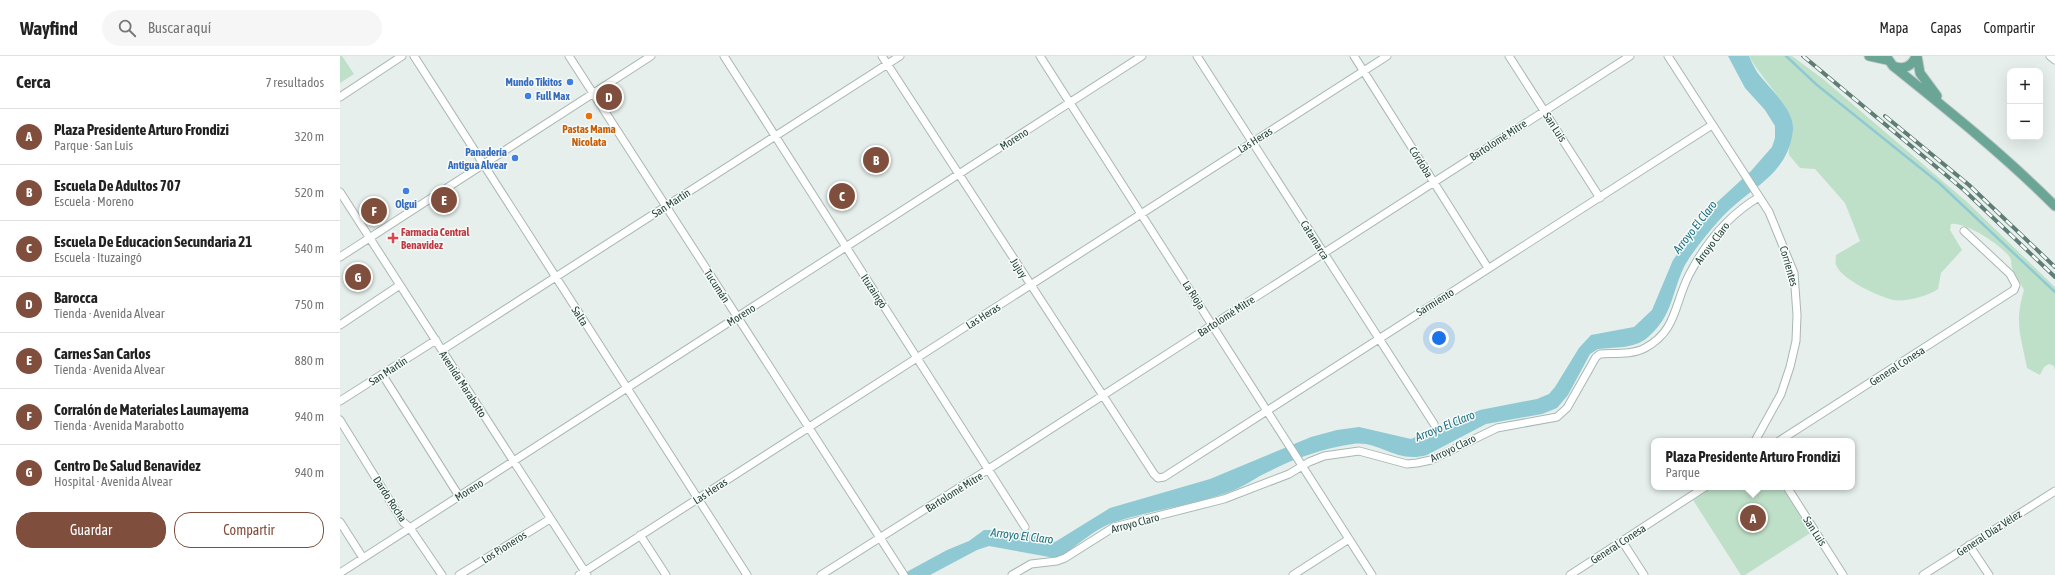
<!DOCTYPE html>
<html lang="es">
<head>
<meta charset="utf-8">
<style>
	body { margin:0; font-family:"Asap Condensed",sans-serif; background:#f6f6f6; color:#222 }
	.controls { position:absolute; right:12px; top:12px; display:grid; overflow:hidden; border-radius:8px; box-shadow:0 4px 16px #0002 }
	.controls button { width:36px; height:36px; display:grid; place-items:center; padding:0; border:0; border-bottom:1px solid #e0e0e0; background:#fff; color:#222; font:20px sans-serif }
	.you { position:absolute; left:1099px; top:282px; width:14px; height:14px; margin:-10px; border:3px solid #fff; border-radius:50%; background:#1a73e8; box-shadow:0 0 0 6px #1a73e833 }
	.badge { display:grid; place-items:center; width:26px; height:26px; border-radius:50%; background:#804e3d; color:#fff; font-size:13px; font-weight:700 }
	.pin { position:absolute; translate:-50% -50%; border:2px solid #fff; box-shadow:0 1px 4px #0006 }
	.popup { position:absolute; left:1311px; top:382px; width:204px; height:52px; box-sizing:border-box; display:grid; place-content:center; border-radius:8px; background:#fff; filter:drop-shadow(0 1px 3px #0005); font-size:13px; white-space:nowrap; color:#767676 }
	.popup b { font-size:15px; color:#222 }
	.popup::after { content:''; position:absolute; left:50%; top:100%; margin-left:-8px; border:8px solid transparent; border-top-color:#fff }
	.list { margin:0; padding:0; list-style:none }
	h2 { display:flex; justify-content:space-between; align-items:center; height:52px; margin:0; padding:0 16px; font-size:17px }
	h2 small { font-size:13px; font-weight:400; color:#767676 }
	.list li { display:grid; grid-template-columns:26px 1fr auto; gap:12px; align-items:center; box-sizing:border-box; height:56px; padding:0 16px; border-top:1px solid #e0e0e0 }
	.list b { display:block; font-size:15px; white-space:nowrap }
	.list p { margin:0; font-size:13px; white-space:nowrap; color:#767676 }
	.list em { font-size:13px; font-style:normal; color:#767676 }
	.actions { display:flex; gap:8px; padding:12px 16px }
	.actions a { flex:1; padding:9px 0; border:1px solid #804e3d; border-radius:16px; text-align:center; font-size:14px; color:#804e3d }
	.actions .main { background:#804e3d; color:#fff }
	.icon { flex:none; width:22px; height:22px; fill:none; stroke:currentColor; stroke-width:2; stroke-linecap:round; stroke-linejoin:round }
	.map { position:relative; flex:none; width:1715px; height:519px; overflow:hidden }
	header { display:flex; align-items:center; gap:24px; box-sizing:border-box; height:56px; padding:0 20px; background:#fff; border-bottom:1px solid #e0e0e0 }
	header strong { font-size:19px }
	nav { display:flex; gap:22px; margin-inline-start:auto; font-size:14px }
	.search { width:280px; height:36px; background:#f6f6f6; display:flex; align-items:center; gap:10px; box-sizing:border-box; padding:0 14px; border-radius:22px; color:#767676; font-size:15px }
	main { display:flex }
	aside { flex:1; background:#fff }
	.map>svg:first-child { display:block }
	.green { fill:#bfe0c8 }
	.water { fill:#8ec9d4 }
	.lines { fill:none; stroke-linecap:round; stroke-linejoin:round }
	.stream { stroke:#8ec9d4; stroke-width:2.5 }
	.minor-casing { stroke:#a8b8b2; stroke-width:9 }
	.major-casing { stroke:#c2cac8; stroke-width:11 }
	.minor { stroke:#fff; stroke-width:7 }
	.major { stroke:#6aa596; stroke-width:9 }
	.rail-casing { stroke:#5f7d75; stroke-width:4 }
	.rail { stroke:#f7fbf9; stroke-width:2.5; stroke-dasharray:8; stroke-linecap:butt }
	.shop-dot { fill:#3f7fe0; stroke:#f7fbf9; stroke-width:1.5 }
	.food-dot { fill:#e8710a; stroke:#f7fbf9; stroke-width:1.5 }
	.health-dot { fill:#e0444e; stroke:#f7fbf9; stroke-width:1.5 }
	.labels { text-anchor:middle; dominant-baseline:central; stroke-width:3; stroke-linejoin:round; paint-order:stroke }
	.shop-label { font-size:11px; font-weight:bold; fill:#366cbe; stroke:#f7fbf9; text-anchor:end }
	.street-label { font-size:11px; fill:#24423a; stroke:#f7fbf9 }
	.food-label { font-size:11px; font-weight:bold; fill:#c56008; stroke:#f7fbf9 }
	.health-label { font-size:11px; font-weight:bold; fill:#be3a42; stroke:#f7fbf9; text-anchor:start }
	.water-label { font-size:12px; font-style:italic; fill:#1c6f80; stroke:#f7fbf9 }
</style>
</head>
<body>
<header>
<strong>Wayfind</strong>
<div class="search"><svg class="icon" aria-label="search" viewBox="0 0 24 24"><circle cx="10" cy="10" r="6"/><path d="M15 15l6 6"/></svg>Buscar aquí</div>
<nav><a>Mapa</a><a>Capas</a><a>Compartir</a></nav>
</header>
<main>
<aside>
<h2>Cerca<small>7 resultados</small></h2>
<ul class="list">
<li><span class="badge">A</span><div><b>Plaza Presidente Arturo Frondizi</b><p>Parque · San Luis</p></div><em>320 m</em></li>
<li><span class="badge">B</span><div><b>Escuela De Adultos 707</b><p>Escuela · Moreno</p></div><em>520 m</em></li>
<li><span class="badge">C</span><div><b>Escuela De Educacion Secundaria 21</b><p>Escuela · Ituzaingó</p></div><em>540 m</em></li>
<li><span class="badge">D</span><div><b>Barocca</b><p>Tienda · Avenida Alvear</p></div><em>750 m</em></li>
<li><span class="badge">E</span><div><b>Carnes San Carlos</b><p>Tienda · Avenida Alvear</p></div><em>880 m</em></li>
<li><span class="badge">F</span><div><b>Corralón de Materiales Laumayema</b><p>Tienda · Avenida Marabotto</p></div><em>940 m</em></li>
<li><span class="badge">G</span><div><b>Centro De Salud Benavidez</b><p>Hospital · Avenida Alvear</p></div><em>940 m</em></li>
</ul>
<div class="actions"><a class="main">Guardar</a><a>Compartir</a></div>
</aside>
<div class="map">
<svg width="1715" height="519" viewBox="0 0 1715 519">
	<rect width="100%" height="100%" fill="#e6efeb"/>
	<!-- green -->
	<path class="green" d="M0,0H2L14,18L0,27Z
		M1409,0H1452L1483,23L1626,145L1715,231V314L1714,310L1709,308L1704,311L1700,319L1687,312C1681,280 1674,267 1684,234C1681,227 1675,220 1672,212C1671,208 1672,204 1669,200C1659,188 1626,166 1611,168L1610,174L1622,194L1601,217L1598,233C1589,240 1565,246 1553,244C1538,240 1502,224 1496,209C1495,206 1496,202 1496,199L1520,185L1505,147L1475,113L1460,112L1449,99C1447,88 1456,76 1452,65C1446,45 1420,21 1409,0Z
		M1369,431H1444L1472,476L1405,519H1401L1353,444Z"/>
	<!-- water -->
	<path class="water" d="M1388,0H1409C1411,5 1414,11 1417,16C1428,31 1455,54 1453,74C1448,120 1410,131 1383,160C1372,172 1351,197 1344,211C1331,238 1333,260 1307,282C1294,293 1273,291 1258,293L1250,298L1228,339L1217,352L1202,358L1146,368L1087,399C1056,408 1039,384 1013,388C985,392 955,402 930,415C916,421 904,431 889,436C851,450 810,454 772,467C757,472 734,491 721,501L715,502L649,490L637,494L590,519H561L607,494L629,485L644,474H657L692,479L715,486L770,452L870,423L971,381L997,374L1019,371L1071,383L1140,354L1197,343L1209,338L1215,331L1239,292L1251,279L1294,271L1312,254L1333,204L1374,149L1411,115L1432,91L1435,82V70L1425,54L1405,32Z"/>
	<g class="lines">
		<!-- stream -->
		<path class="stream" d="M1446,0L1477,29L1599,127L1715,236"/>
		<!-- minor casing -->
		<g class="minor-casing">
			<path id="minor" d="M74,0L407,519
				M229,0L564,519
				M384,0L685,471
				M542,0L814,418L818,422L824,421L1372,69
				M700,0L1032,519
				M857,0L1094,368
				M1014,0L1148,212
				M1169,0L1260,142
				M1328,0L1429,156L1454,217L1457,259L1456,285L1450,311L1441,338L1415,385
				M1710,0L1715,4
				M0,41L62,0
				M0,136L247,519
				M0,201L311,0
				M0,269L60,229
				M102,294L560,0
				M42,318L119,440
				M0,345L96,284
				M0,364L63,466L70,472L102,519
				M1439,385L1674,234L1676,229L1670,218L1624,175
				M1447,431L1503,519
				M0,466L23,502
				M300,479L326,519
				M1282,485L1304,519
				M1629,489L1649,519
				M0,517L802,0
				M119,519L210,463
				M239,519L1047,0
				M481,519L647,414L1290,0
				M672,519L691,508L717,505L725,502L774,471L884,443L949,418L969,406L984,400L1019,395L1067,408L1077,407L1091,404L1157,372L1217,361L1227,352L1256,301L1260,298C1274,297 1292,299 1305,292C1337,275 1334,248 1349,219C1365,188 1389,159 1419,141
				M953,519L1009,483
				M1230,519L1365,431
				M1583,519L1715,435"/>
		</g>
		<!-- major casing -->
		<g class="major-casing">
			<path id="major" d="M1529,0L1547,4
				M1546,0L1553,10C1563,14 1572,11 1576,0
				M1577,0L1580,17L1597,40
				M1553,10C1609,55 1664,99 1715,150"/>
		</g>
		<!-- minor -->
		<use href="#minor" class="minor"/>
		<!-- major -->
		<use href="#major" class="major"/>
		<!-- rail casing -->
		<g class="rail-casing">
			<path id="rail" d="M1463,0L1624,134L1715,221
				M1545,60L1629,129L1715,211"/>
		</g>
		<!-- rail -->
		<use href="#rail" class="rail"/>
	</g>
	<!-- markers -->
	<g class="shop-dot">
		<circle cx="230" cy="26" r="4"/>
		<circle cx="188" cy="40" r="4"/>
		<circle cx="175" cy="102" r="4"/>
		<circle cx="66" cy="135" r="4"/>
	</g>
	<circle class="food-dot" cx="249" cy="60" r="4"/>
	<path class="health-dot" d="M51 176h4v4h4v4h-4v4h-4v-4h-4v-4h4z"/>
	<g class="labels">
		<!-- shop labels -->
		<g class="shop-label">
			<text x="222" y="26">Mundo Tikitos</text>
			<text x="196" y="40" text-anchor="start">Full Max</text>
			<text x="167" y="96">Panadería<tspan x="167" dy="13">Antigua Alvear</tspan></text>
			<text x="66" y="148" text-anchor="middle">Olgui</text>
		</g>
		<!-- street labels -->
		<g class="street-label">
			<text transform="translate(1215 71) rotate(57)">San Luis</text>
			<text transform="translate(674 83) rotate(-33)">Moreno</text>
			<text transform="translate(915 84) rotate(-32)">Las Heras</text>
			<text transform="translate(1158 84) rotate(-33)">Bartolomé Mitre</text>
			<text transform="translate(1081 106) rotate(58)">Córdoba</text>
			<text transform="translate(331 147) rotate(-33)">San Martín</text>
			<text transform="translate(975 184) rotate(58)">Catamarca</text>
			<text transform="translate(1372 187) rotate(-53)">Arroyo Claro</text>
			<text transform="translate(1449 210) rotate(74)">Corrientes</text>
			<text transform="translate(679 212) rotate(57)">Jujuy</text>
			<text transform="translate(377 230) rotate(57)">Tucumán</text>
			<text transform="translate(534 235) rotate(57)">Ituzaingó</text>
			<text transform="translate(854 239) rotate(57)">La Rioja</text>
			<text transform="translate(1095 246) rotate(-32)">Sarmiento</text>
			<text transform="translate(401 259) rotate(-33)">Moreno</text>
			<text transform="translate(240 260) rotate(57)">Salta</text>
			<text transform="translate(643 260) rotate(-32)">Las Heras</text>
			<text transform="translate(886 260) rotate(-33)">Bartolomé Mitre</text>
			<text transform="translate(1557 310) rotate(-33)">General Conesa</text>
			<text transform="translate(48 315) rotate(-33)">San Martín</text>
			<text transform="translate(123 328) rotate(57)">Avenida Marabotto</text>
			<text transform="translate(1113 392) rotate(-26)">Arroyo Claro</text>
			<text transform="translate(129 434) rotate(-33)">Moreno</text>
			<text transform="translate(370 435) rotate(-33)">Las Heras</text>
			<text transform="translate(614 436) rotate(-32)">Bartolomé Mitre</text>
			<text transform="translate(50 443) rotate(57)">Dardo Rocha</text>
			<text transform="translate(795 467) rotate(-15)">Arroyo Claro</text>
			<text transform="translate(1475 475) rotate(57)">San Luis</text>
			<text transform="translate(1649 477) rotate(-33)">General Díaz Vélez</text>
			<text transform="translate(1278 488) rotate(-33)">General Conesa</text>
			<text transform="translate(164 491) rotate(-32)">Los Pioneros</text>
		</g>
		<!-- food labels -->
		<g class="food-label">
			<text x="249" y="73">Pastas Mama<tspan x="249" dy="13">Nicolata</tspan></text>
		</g>
		<!-- health labels -->
		<g class="health-label">
			<text x="61" y="176">Farmacia Central<tspan x="61" dy="13">Benavidez</tspan></text>
		</g>
		<!-- water labels -->
		<g class="water-label">
			<text transform="translate(1355 171) rotate(-52)">Arroyo El Claro</text>
			<text transform="translate(1105 370) rotate(-22)">Arroyo El Claro</text>
			<text transform="translate(682 480) rotate(7)">Arroyo El Claro</text>
		</g>
	</g>
</svg>
<div class="controls">
<button>+</button>
<button>−</button>
</div>
<div class="you"></div>
<div class="pin badge" style="left:1413px;top:462px">A</div>
<div class="popup"><b>Plaza Presidente Arturo Frondizi</b>Parque</div>
<div class="pin badge" style="left:536px;top:104px">B</div>
<div class="pin badge" style="left:502px;top:140px">C</div>
<div class="pin badge" style="left:269px;top:41px">D</div>
<div class="pin badge" style="left:104px;top:144px">E</div>
<div class="pin badge" style="left:34px;top:155px">F</div>
<div class="pin badge" style="left:18px;top:221px">G</div>
</div>
</main>
</body>
</html>
